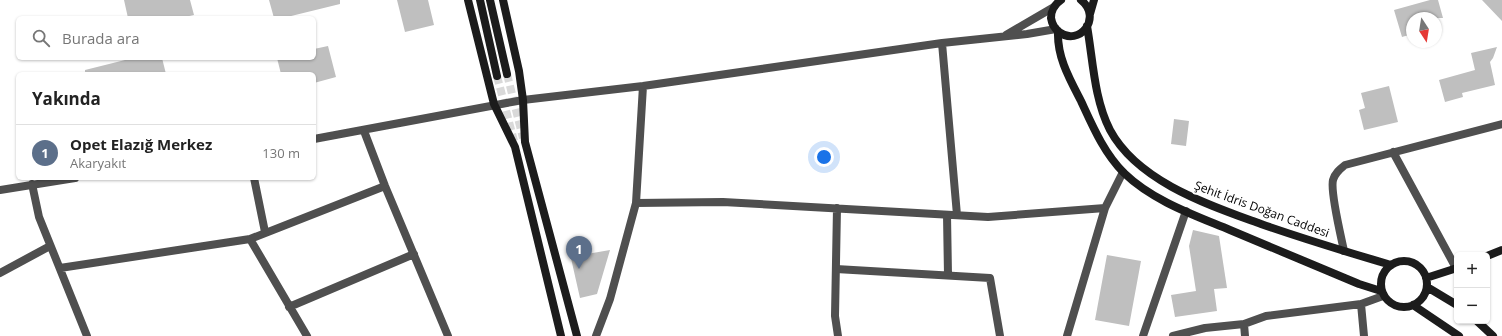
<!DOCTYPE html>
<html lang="tr">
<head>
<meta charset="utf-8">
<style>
	body { margin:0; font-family:"Open Sans",sans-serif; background:#f6f6f6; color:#222 }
	.controls { position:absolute; right:12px; bottom:12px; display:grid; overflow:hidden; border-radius:6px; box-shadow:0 1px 3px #0004 }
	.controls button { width:36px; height:36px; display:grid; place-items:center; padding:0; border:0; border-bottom:1px solid #e0e0e0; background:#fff; color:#222; font:20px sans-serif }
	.compass { position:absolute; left:1406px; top:12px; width:36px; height:36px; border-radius:50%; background:#fff; box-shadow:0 1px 3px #0004; rotate:168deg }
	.you { position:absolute; left:824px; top:157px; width:14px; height:14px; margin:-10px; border:3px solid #fff; border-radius:50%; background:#1a73e8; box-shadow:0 0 0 6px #1a73e833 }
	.badge { display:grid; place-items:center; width:26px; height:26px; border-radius:50%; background:#db2777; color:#fff; font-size:13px; font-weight:700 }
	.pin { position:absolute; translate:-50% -33px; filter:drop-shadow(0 1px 2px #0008) }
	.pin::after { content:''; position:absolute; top:21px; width:14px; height:12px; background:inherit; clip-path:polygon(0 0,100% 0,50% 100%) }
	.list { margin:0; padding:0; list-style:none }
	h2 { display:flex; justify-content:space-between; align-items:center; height:52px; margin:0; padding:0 16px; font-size:17px }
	h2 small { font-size:13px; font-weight:400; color:#767676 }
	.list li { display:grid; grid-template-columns:26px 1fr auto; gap:12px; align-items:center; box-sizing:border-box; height:56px; padding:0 16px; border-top:1px solid #e0e0e0 }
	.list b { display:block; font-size:15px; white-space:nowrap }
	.list p { margin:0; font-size:13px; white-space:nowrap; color:#767676 }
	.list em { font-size:13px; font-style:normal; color:#767676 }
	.icon { flex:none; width:22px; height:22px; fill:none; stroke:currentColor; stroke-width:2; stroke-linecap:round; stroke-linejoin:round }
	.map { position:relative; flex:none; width:1502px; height:336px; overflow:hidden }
	.search { position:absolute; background:#fff; box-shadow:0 1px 3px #0004; left:16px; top:16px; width:300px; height:44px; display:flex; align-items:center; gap:10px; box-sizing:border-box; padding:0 14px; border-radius:6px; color:#767676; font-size:15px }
	.panel { position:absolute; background:#fff; box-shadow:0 1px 3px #0004; left:16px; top:72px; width:300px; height:108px; border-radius:6px }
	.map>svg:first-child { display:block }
	.building { fill:#bfbfbf }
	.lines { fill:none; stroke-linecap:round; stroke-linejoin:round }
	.secondary-tunnel { stroke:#d9d9d9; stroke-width:8; stroke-dasharray:8 4; stroke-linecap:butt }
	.street { stroke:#4f4f4f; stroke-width:8 }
	.secondary { stroke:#1c1c1c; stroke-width:8 }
	.labels { text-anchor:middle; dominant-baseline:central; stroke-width:4; stroke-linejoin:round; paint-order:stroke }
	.street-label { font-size:12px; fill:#000; stroke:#fff }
</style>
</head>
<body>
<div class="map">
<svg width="1502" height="336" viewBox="0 0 1502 336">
	<rect width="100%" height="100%" fill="#fff"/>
	<!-- building -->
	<path class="building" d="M124,0H190L194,15L180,18H128Z
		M269,0H340V4L283,18H274Z
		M397,0H428L434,25L405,32Z
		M1430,0H1438L1443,18H1412V34L1402,37L1394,10Z
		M1482,0H1502V21Z
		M328,46L336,77L314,83V74H281L277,58H314V49Z
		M1497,47L1493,58L1490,62L1495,85L1462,93L1463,97L1445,102L1439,80L1475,70L1471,53Z
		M133,58H162L166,74H85V70Z
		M1389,86L1398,122L1364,130L1359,110L1365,108L1361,93Z
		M1174,119L1189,121L1186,146L1171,144Z
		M1193,230L1219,236L1227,288L1214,289L1217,311L1175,317L1171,295L1196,291L1189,246Z
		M584,242L587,254L610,250L597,294L580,298L568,245Z
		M1107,255L1141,261L1129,326L1095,320Z"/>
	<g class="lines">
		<!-- secondary-tunnel -->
		<path class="secondary-tunnel" d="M507,74L523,138
			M497,76L514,141"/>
		<!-- street -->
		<path class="street" d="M1006,35L1054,7
			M942,43L957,215
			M364,131L385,186L448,336
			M314,139L523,100L643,86L942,43L1027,34L1056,29
			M1393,152L1456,268
			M254,178L265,232
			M32,184L39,217L87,336
			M0,190L75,178
			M636,203L643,86
			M837,208L835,316L838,336
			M947,215L948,275
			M250,239L307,336
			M1344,251C1341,236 1330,192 1333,180C1335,173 1340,169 1345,165L1502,124
			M60,268L250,239L385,186
			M836,269L990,278L1000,336
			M0,273L50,246
			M1361,304L1364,336
			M289,307L414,254
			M1244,324L1245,336
			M596,336L610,299L636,203L723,202L988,217L1105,208
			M1067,336L1105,208L1123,172
			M1143,336L1186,211
			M1173,336L1205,328L1244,324L1266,316L1361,304L1383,296"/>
		<!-- secondary -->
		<path class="secondary" d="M468,0L494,104L515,147L561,336
			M480,0L497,76
			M490,0L507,74
			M503,0L519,71L523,100L525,142L577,336
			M1061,0C1055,4 1051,11 1051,18C1052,24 1055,29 1059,32C1079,47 1103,18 1081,0
			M1090,14L1094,0
			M1087,26C1093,60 1094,99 1110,130C1138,182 1209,205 1261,224C1304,239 1347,252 1391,265
			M1058,31C1057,57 1069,78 1081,101C1093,127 1104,153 1124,173C1153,201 1194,215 1230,230C1273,248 1316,266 1359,284L1381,291
			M1487,256L1502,250
			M1381 284a23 23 0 1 1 46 0a23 23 0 1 1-46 0Z
			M1426,278L1457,268
			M1427,287L1457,305
			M1413,305L1459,336
			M1477,321L1493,336"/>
	</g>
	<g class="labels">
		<!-- street labels -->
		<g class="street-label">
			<text transform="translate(1262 209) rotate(20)">Şehit İdris Doğan Caddesi</text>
		</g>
	</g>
</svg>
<div class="controls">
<button>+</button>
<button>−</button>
</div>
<svg class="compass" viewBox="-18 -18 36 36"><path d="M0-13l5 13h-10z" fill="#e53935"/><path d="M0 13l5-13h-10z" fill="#767676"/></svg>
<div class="you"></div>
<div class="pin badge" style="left:579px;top:269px;background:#5c6f8a">1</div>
<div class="search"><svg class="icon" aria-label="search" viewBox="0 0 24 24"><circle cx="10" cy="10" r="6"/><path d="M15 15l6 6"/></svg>Burada ara</div>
<section class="panel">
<h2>Yakında<small></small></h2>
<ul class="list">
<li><span class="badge" style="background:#5c6f8a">1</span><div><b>Opet Elazığ Merkez</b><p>Akaryakıt</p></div><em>130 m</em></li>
</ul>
</section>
</div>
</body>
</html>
